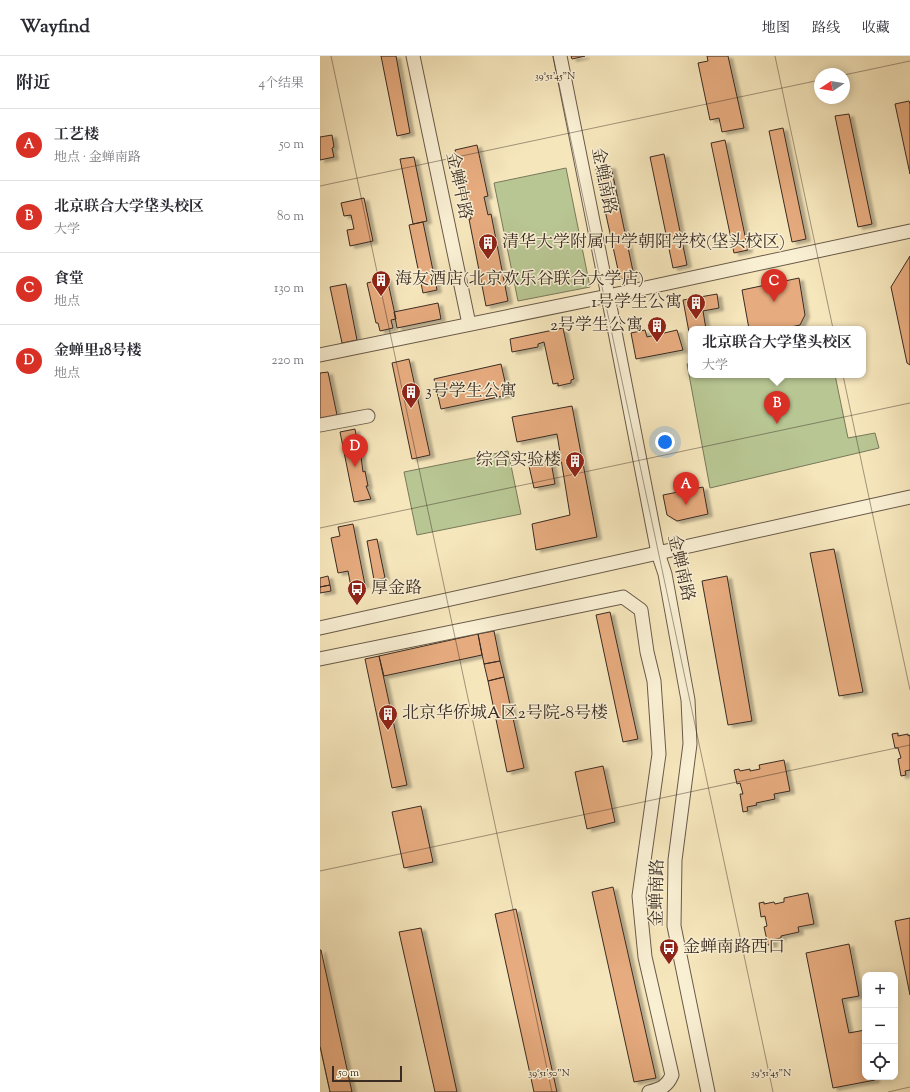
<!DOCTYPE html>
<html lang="zh">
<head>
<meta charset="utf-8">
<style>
	body { margin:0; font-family:"Sorts Mill Goudy","Noto Serif SC",serif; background:#f2f2f3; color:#2b2b33 }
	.controls { position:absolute; right:12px; bottom:12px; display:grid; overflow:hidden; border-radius:8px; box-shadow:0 2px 10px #0003 }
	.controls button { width:36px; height:36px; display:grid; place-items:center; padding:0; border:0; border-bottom:1px solid #e1e1e2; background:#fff; color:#2b2b33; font:20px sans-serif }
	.compass { position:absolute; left:494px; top:12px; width:36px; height:36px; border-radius:50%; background:#fff; box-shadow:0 2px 10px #0003; rotate:258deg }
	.scale { position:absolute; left:12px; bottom:10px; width:70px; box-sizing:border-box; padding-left:4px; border:2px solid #3a2c23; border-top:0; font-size:11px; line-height:14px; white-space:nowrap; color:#3a2c23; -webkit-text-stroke:3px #f9efd3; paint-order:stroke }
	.you { position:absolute; left:345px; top:386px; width:14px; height:14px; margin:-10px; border:3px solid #fff; border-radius:50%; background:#1a73e8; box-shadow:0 0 0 6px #1a73e833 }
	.badge { display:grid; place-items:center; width:26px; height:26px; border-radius:50%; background:#d93025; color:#fff; font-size:13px; font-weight:700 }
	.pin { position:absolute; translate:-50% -33px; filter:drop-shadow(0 1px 2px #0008) }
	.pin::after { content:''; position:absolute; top:21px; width:14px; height:12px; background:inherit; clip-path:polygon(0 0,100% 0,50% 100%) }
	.popup { position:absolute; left:368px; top:270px; width:178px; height:52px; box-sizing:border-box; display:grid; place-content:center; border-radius:8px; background:#fff; filter:drop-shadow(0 1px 3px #0005); font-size:13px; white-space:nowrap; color:#7c7c81 }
	.popup b { font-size:15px; color:#2b2b33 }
	.popup::after { content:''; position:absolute; left:50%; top:100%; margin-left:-8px; border:8px solid transparent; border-top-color:#fff }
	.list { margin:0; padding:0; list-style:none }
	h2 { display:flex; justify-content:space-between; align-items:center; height:52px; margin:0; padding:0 16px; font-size:17px }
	h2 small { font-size:13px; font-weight:400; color:#7c7c81 }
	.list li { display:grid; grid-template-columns:26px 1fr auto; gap:12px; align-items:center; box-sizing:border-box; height:72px; padding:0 16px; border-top:1px solid #e1e1e2 }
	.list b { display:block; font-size:15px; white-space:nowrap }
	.list p { margin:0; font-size:13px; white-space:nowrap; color:#7c7c81 }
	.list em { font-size:13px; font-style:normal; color:#7c7c81 }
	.icon { flex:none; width:22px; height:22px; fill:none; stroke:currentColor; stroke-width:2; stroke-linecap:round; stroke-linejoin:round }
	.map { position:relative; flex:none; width:590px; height:1036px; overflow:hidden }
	header { display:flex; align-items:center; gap:24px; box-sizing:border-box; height:56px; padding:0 20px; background:#fff; border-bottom:1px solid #e1e1e2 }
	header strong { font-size:19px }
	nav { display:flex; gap:22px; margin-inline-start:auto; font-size:14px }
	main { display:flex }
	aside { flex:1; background:#fff }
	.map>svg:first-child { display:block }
	.green { fill:#b8c693; stroke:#79795b }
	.building { fill:#e6ab7e; stroke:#3a2c23; filter:url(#shadow) }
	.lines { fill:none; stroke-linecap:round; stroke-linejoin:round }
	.minor-casing { stroke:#695a49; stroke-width:15 }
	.minor { stroke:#f9efd3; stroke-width:13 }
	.ticks { fill:none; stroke:#3a2c23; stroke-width:1; stroke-opacity:0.45 }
	.labels { text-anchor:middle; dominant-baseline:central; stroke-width:3; stroke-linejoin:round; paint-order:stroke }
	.street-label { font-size:17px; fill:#3a2c23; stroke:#f9efd3 }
	.poi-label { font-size:17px; fill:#3a2c23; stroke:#f9efd3; text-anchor:start }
	.ticks-label { font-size:10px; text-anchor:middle; fill:#3a2c23; stroke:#f9efd3; stroke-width:3; stroke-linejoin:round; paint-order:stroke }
</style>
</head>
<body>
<header>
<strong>Wayfind</strong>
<nav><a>地图</a><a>路线</a><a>收藏</a></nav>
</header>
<main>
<aside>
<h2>附近<small>4个结果</small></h2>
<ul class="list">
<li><span class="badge">A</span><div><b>工艺楼</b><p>地点 · 金蝉南路</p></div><em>50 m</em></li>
<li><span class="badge">B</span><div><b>北京联合大学垡头校区</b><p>大学</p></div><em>80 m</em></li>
<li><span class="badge">C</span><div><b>食堂</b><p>地点</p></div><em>130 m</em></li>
<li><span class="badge">D</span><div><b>金蝉里18号楼</b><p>地点</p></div><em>220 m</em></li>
</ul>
</aside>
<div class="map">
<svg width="590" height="1036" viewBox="0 0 590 1036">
	<defs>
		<filter id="shadow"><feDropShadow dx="4.5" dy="2.5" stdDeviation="1" flood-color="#0004"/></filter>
	</defs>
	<rect width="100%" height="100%" fill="#f6e6bc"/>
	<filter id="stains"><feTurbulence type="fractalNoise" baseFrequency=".005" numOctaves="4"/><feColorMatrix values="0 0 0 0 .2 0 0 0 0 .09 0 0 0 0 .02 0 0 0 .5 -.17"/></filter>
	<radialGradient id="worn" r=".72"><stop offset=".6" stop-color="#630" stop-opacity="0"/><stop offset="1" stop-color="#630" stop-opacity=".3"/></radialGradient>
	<!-- green -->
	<path class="green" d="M246,112L270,231L198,245L174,127Z
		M371,307V319H515L528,382L555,377L559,392L390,432L367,308Z
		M188,395L201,458L97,479L84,416Z"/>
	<!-- building -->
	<path class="building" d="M61,0H76L90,77L77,80Z
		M251,0H265L252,3Z
		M387,0H408L424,72L402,76L399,62L390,64L378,7L388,5Z
		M589,45L590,48V118L575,48Z
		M529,58L552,168L538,171L515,60Z
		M463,72L486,183L472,186L449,75Z
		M12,79L14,91L12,92L14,101L0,104V81Z
		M405,84L428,194L414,197L391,87Z
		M157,89L168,140L164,141L168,159L171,158L188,245L166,250L149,163H151L148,144L145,145L135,94Z
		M344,98L367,209L353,212L330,101Z
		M94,101L107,165L93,168L80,103Z
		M291,110L314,220L300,223L276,113Z
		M44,142L53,185L30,190L27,174L34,173L31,159L24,160L21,147Z
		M103,166L117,234L103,237L89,169Z
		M590,200V309L587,307L571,231Z
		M67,222L76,263L71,264L73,272L60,275L58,267H56L47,227Z
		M479,222L485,259L480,269L461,273H429L422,234Z
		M26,228L37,284L22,287L10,231Z
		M397,238L399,252L383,255L386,273H371V287L363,244Z
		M118,247L121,263L77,272L74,256Z
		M243,272L254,323L251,324V327L238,330V327L233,328L224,286L218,288V291L192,296L190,283Z
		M325,274L327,281L357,274L363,294L316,303L311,277Z
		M89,303L110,399L92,403L72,307Z
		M181,308L188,339L121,353L114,323Z
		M8,316L17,359L0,363V317Z
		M252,350L277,481L216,494L212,468L250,459L237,378L197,386L192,361Z
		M35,373L36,379H38L39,384L37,385L38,393H40L43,416L45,415L48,430H46L51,443L34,446L20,376Z
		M231,406L235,428L214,432L209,410Z
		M383,431L388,458L357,465L347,459L343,439Z
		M33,468L45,529L31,531L28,515L18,517L11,482L20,480L18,471Z
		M57,483L65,522L54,524L47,485Z
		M514,493L543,636L519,640L490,497Z
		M8,520L10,529L0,531V522Z
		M407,520L432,665L408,669L382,525Z
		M10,529L11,535L0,537V531Z
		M290,556L318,683L303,686L276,559Z
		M174,575L180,605L164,608L158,578Z
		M158,578L162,599L64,620L59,600Z
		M59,600L87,729L72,732L45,603Z
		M180,605L184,621L168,625L164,608Z
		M184,621L204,712L187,716L168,625Z
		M578,677V680L588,678V680L590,679V714L585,715L586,719L581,720L578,703L581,702L578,692H575L572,678Z
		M464,704L470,735L454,738L455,743L436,747L437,749L427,751L428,755L423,756L420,738H423L420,727L417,728L414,714L419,713L420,715L430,713V715L440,713L439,709Z
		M283,710L295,766L267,773L255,716Z
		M101,750L113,806L84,812L72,756Z
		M293,831L336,1022L314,1026L272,836Z
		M488,837L494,868L478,871L479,876L461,880V882L452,884L453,888L448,889L444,871L447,870L445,860L441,861L439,847L444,846V848L454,846L455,848L464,846V842Z
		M196,853L237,1036H214L175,858Z
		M590,862V939L575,865Z
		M101,872L137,1036H115L79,876Z
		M529,888L539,940L522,943L529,977L545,974V1021H555V1024L513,1032L486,897Z
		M0,894H1L32,1036H10L0,990Z"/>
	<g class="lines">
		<!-- minor casing -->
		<g class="minor-casing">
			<path id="minor" d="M93,0L149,268
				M240,0L288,240L338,497L345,518L368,644L370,688L355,804L354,870L388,1036
				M0,299L288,240L590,175
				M0,369L48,360
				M0,572L590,441
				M0,603L303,541L321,554L327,596L334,625L339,698L319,840L325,901L352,1019C347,1031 340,1033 329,1036"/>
		</g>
		<!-- minor -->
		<use href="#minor" class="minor"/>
	</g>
	<!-- ticks -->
	<path class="ticks" d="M11,0L232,1036M233,0L453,1036M455,0L590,634M524,19L590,5M0,130L500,24M0,472L590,347M0,815L590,689M0,991L10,1036M568,1036L590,1031"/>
	<!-- icons -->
	<defs>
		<g id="building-pin" transform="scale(1)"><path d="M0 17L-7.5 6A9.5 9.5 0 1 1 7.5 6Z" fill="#8f2418" stroke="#f9efd3"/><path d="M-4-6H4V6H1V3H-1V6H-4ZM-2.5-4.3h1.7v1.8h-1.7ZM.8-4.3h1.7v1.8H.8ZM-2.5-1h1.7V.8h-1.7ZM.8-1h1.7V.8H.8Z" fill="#fff"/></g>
		<g id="bus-pin" transform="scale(1)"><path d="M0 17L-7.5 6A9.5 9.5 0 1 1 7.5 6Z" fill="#8f2418" stroke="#f9efd3"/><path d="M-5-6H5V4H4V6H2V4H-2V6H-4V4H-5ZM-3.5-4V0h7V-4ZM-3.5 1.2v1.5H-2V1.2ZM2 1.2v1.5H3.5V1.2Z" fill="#fff"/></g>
	</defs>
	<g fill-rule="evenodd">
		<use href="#building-pin" x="168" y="187"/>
		<use href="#building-pin" x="61" y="224"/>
		<use href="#building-pin" x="376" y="247"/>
		<use href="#building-pin" x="337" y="270"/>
		<use href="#building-pin" x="91" y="336"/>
		<use href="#building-pin" x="255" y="405"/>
		<use href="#bus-pin" x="37" y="533"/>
		<use href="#building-pin" x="68" y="658"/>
		<use href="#bus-pin" x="349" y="892"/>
	</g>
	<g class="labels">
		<!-- street labels -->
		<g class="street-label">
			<text transform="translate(283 125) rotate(79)">金蝉南路</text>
			<text transform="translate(138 130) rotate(78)">金蝉中路</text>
			<text transform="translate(360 512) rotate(77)">金蝉南路</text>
			<text transform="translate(338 837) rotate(-89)">金蝉南路</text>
		</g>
		<!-- poi labels -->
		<g class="poi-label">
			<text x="182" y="187">清华大学附属中学朝阳学校(垡头校区)</text>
			<text x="75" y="224">海友酒店(北京欢乐谷联合大学店)</text>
			<text x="362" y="247" text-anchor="end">1号学生公寓</text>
			<text x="323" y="270" text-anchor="end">2号学生公寓</text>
			<text x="105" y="336">3号学生公寓</text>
			<text x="241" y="405" text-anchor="end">综合实验楼</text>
			<text x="51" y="533">厚金路</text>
			<text x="82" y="658">北京华侨城A区2号院-8号楼</text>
			<text x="363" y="892">金蝉南路西口</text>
		</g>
	</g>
	<g class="ticks-label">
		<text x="235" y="23">39°51'45"N</text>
		<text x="229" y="1020">39°51'50"N</text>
		<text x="451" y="1020">39°51'45"N</text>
	</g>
	<rect width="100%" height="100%" filter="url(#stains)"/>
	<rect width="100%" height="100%" fill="url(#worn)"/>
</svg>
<div class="controls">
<button>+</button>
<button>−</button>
<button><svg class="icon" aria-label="locate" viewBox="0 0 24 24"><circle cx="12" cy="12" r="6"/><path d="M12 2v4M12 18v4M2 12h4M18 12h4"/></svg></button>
</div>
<svg class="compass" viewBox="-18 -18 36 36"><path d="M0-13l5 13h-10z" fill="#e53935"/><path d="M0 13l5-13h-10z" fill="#7c7c81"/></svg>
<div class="scale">50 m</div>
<div class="you"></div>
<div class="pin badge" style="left:366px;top:449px">A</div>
<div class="pin badge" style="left:457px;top:368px">B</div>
<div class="popup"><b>北京联合大学垡头校区</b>大学</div>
<div class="pin badge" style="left:454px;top:246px">C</div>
<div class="pin badge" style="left:35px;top:411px">D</div>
</div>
</main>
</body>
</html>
